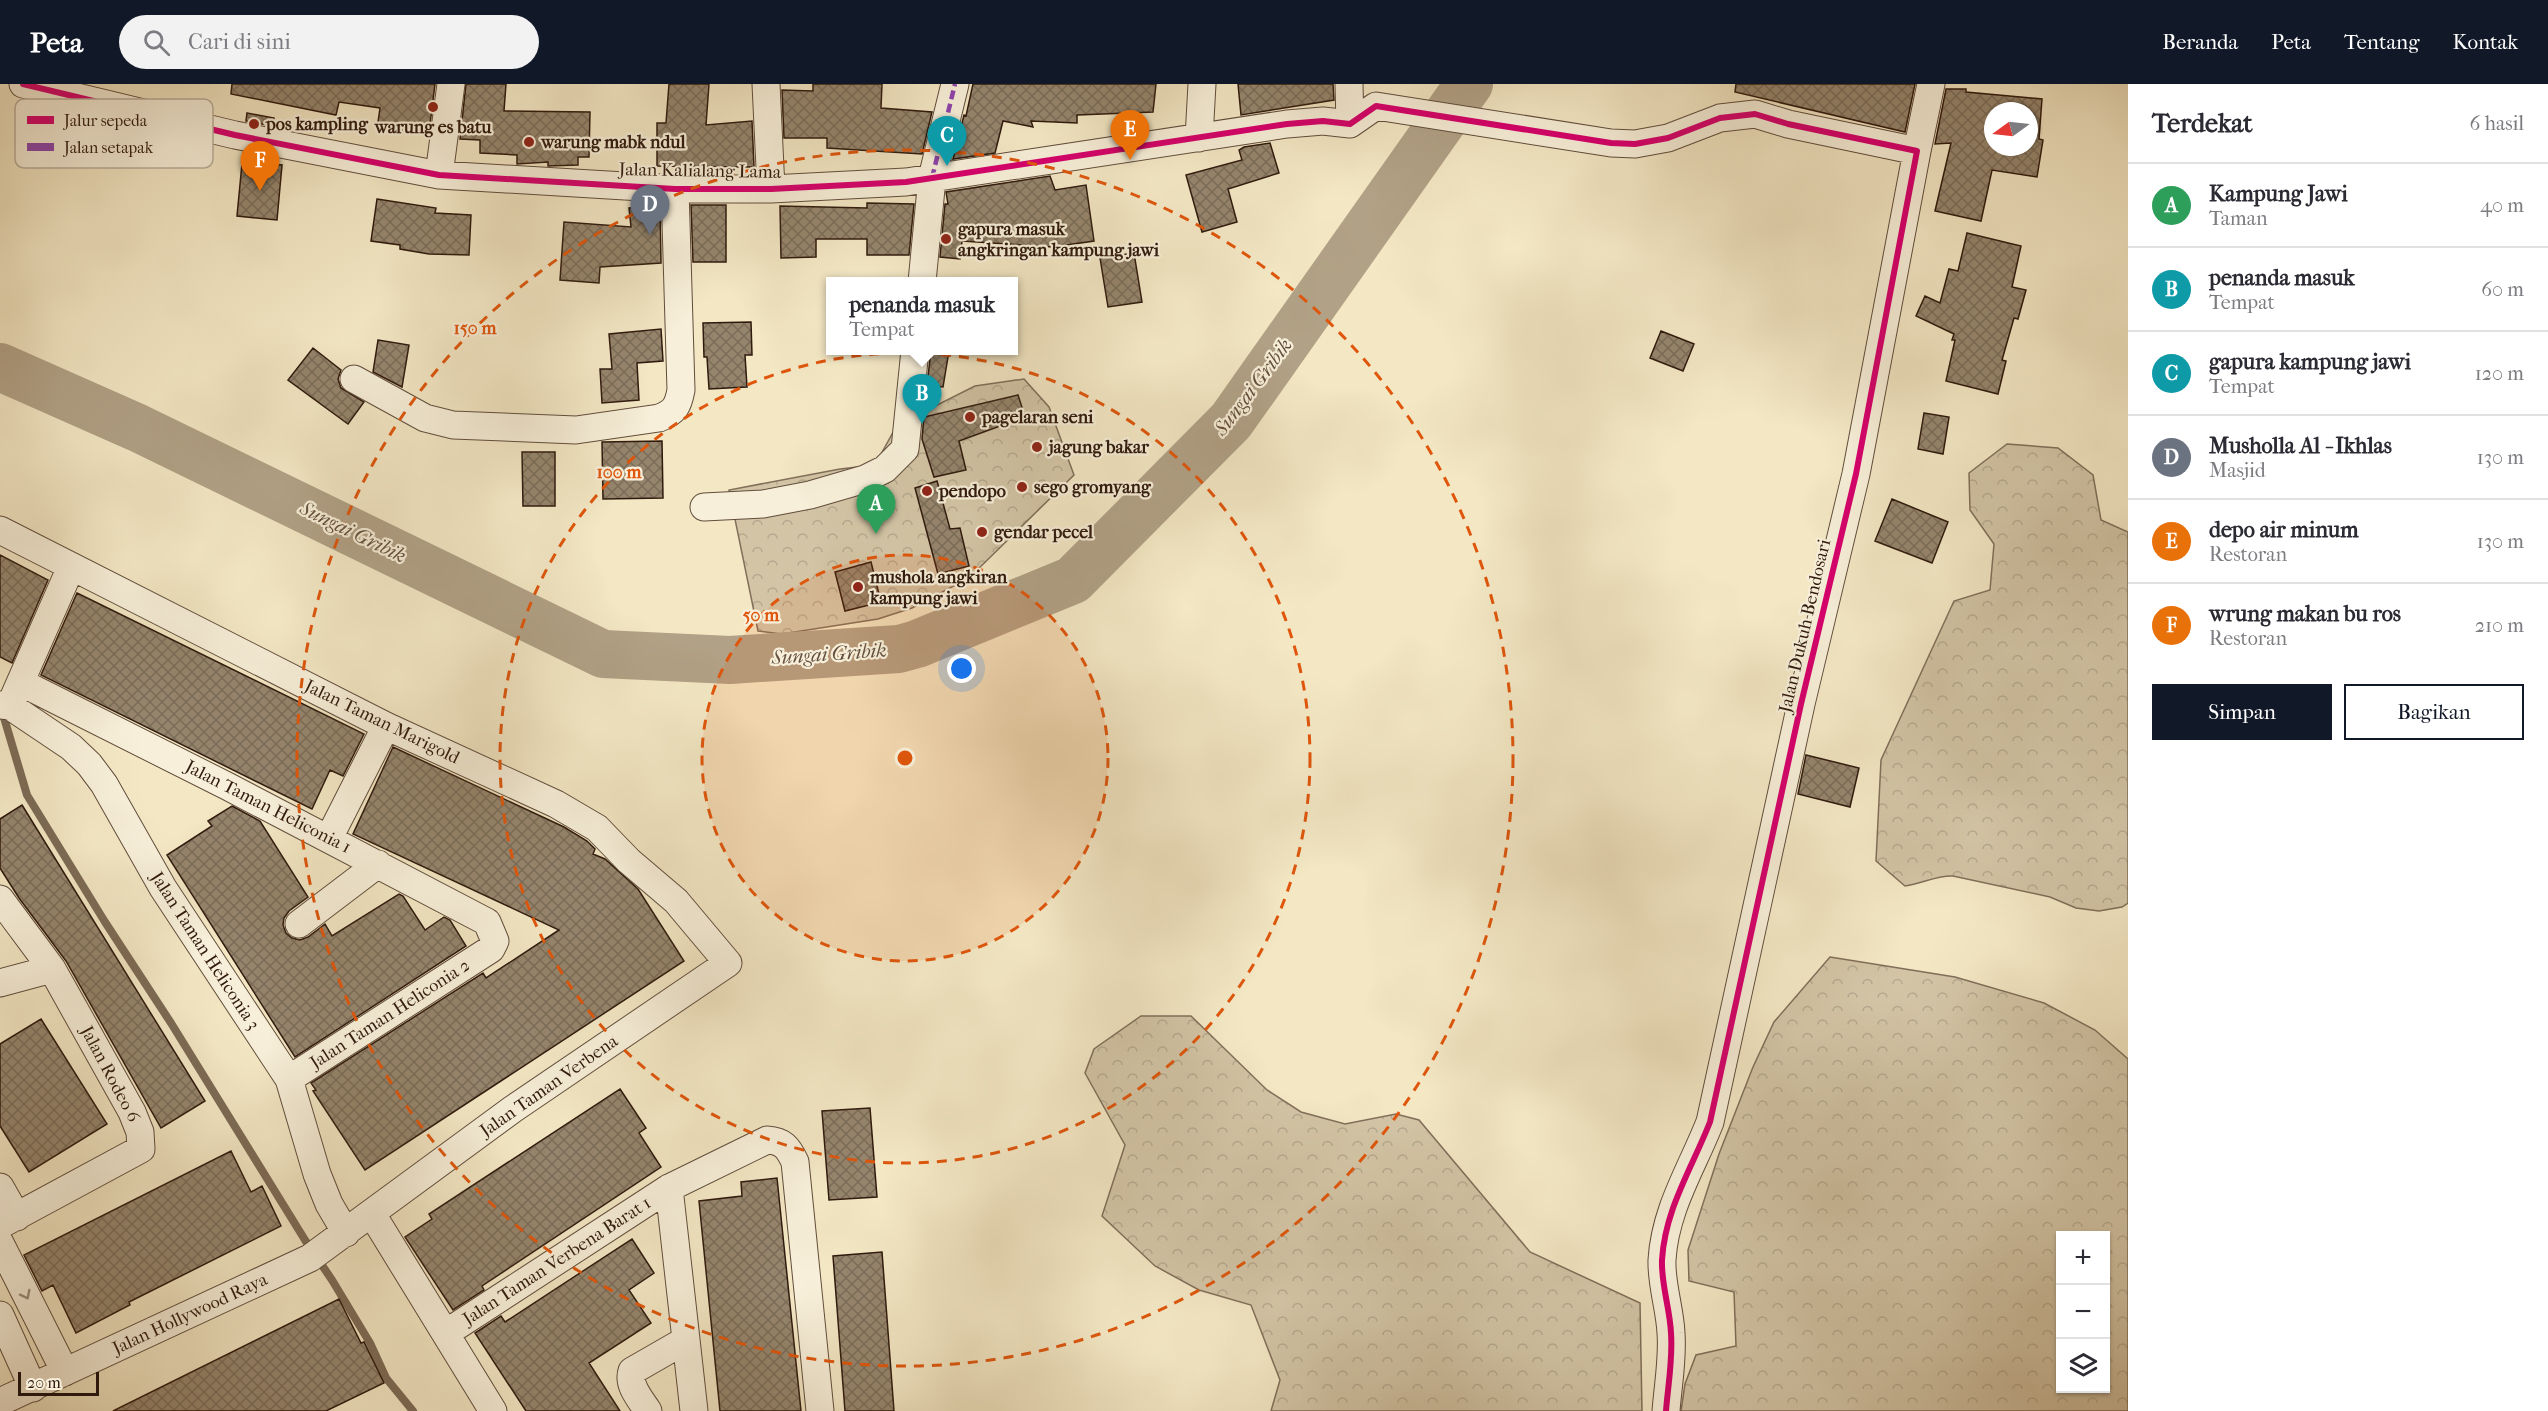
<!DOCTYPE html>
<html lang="id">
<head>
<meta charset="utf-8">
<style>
	body { margin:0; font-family:"IM FELL French Canon",serif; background:#f2f2f3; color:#2b2b33 }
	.controls { position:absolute; right:18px; bottom:18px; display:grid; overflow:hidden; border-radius:0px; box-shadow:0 2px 4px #0004 }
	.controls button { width:54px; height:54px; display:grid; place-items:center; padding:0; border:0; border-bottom:2px solid #e1e1e2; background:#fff; color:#2b2b33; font:30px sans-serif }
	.compass { position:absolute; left:1984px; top:18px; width:54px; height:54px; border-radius:50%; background:#fff; box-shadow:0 2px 4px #0004; rotate:255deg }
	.scale { position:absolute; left:18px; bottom:15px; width:81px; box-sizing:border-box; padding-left:6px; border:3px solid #301a0e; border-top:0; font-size:16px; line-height:21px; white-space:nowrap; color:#301a0e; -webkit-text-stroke:4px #f7efd9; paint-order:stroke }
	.you { position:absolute; left:962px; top:585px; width:21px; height:21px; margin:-15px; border:4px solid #fff; border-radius:50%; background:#1a73e8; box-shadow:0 0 0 9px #1a73e833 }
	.badge { display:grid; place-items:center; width:39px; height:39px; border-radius:50%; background:#111827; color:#fff; font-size:20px; font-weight:700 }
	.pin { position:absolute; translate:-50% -50px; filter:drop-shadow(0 2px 3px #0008) }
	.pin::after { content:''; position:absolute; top:32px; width:21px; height:18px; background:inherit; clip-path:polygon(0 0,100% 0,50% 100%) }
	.popup { position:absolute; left:826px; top:193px; width:192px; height:78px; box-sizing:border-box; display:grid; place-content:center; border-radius:0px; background:#fff; filter:drop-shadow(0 2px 4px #0005); font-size:20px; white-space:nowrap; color:#7c7c81 }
	.popup b { font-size:22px; color:#2b2b33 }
	.popup::after { content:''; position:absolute; left:50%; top:100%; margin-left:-12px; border:12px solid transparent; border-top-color:#fff }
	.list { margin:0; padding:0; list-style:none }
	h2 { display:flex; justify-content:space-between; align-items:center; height:78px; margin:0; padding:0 24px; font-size:26px }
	h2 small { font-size:20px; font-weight:400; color:#7c7c81 }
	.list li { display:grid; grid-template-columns:39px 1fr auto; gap:18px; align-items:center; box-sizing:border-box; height:84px; padding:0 24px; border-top:2px solid #e1e1e2 }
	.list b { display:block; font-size:22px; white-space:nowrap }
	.list p { margin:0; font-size:20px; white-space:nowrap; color:#7c7c81 }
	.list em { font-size:20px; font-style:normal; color:#7c7c81 }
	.actions { display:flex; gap:12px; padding:18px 24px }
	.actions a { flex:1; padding:14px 0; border:2px solid #111827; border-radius:0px; text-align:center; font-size:21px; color:#111827 }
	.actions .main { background:#111827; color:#fff }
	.icon { flex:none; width:33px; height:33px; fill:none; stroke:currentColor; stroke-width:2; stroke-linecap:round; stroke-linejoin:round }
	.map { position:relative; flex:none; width:2128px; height:1327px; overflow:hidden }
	header { display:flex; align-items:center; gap:36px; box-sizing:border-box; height:84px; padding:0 30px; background:#111827; color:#fff }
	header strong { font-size:28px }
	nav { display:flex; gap:33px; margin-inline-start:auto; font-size:21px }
	.search { width:420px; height:54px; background:#f2f2f3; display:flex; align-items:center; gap:15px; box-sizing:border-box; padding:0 21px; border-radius:33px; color:#7c7c81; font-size:22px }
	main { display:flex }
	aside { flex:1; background:#fff }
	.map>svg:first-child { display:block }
	.forest { fill:url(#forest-crowns); stroke:#816f5a; stroke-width:1.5; fill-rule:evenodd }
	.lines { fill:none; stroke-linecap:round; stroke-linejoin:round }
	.stream { stroke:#7d6b56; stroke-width:8 }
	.river { stroke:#b1a186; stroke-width:48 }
	.building { fill:url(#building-cross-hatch); stroke:#301a0e; stroke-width:1.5; fill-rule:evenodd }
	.minor-casing { stroke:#614d3c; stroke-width:29 }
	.minor { stroke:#f7efd9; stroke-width:27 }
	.quiet { stroke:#8e44ad; stroke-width:4.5; stroke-dasharray:9 4.5; stroke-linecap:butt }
	.cycleway-casing { stroke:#f7efd9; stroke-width:10 }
	.cycleway { stroke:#d6006c; stroke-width:6 }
	.oneway { stroke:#9d8f7e }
	.ring { fill:none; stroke:#df560c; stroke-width:3; stroke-dasharray:10 8 }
	.poi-dot { fill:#8f2418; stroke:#f7efd9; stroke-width:2 }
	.labels { text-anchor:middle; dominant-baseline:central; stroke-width:4.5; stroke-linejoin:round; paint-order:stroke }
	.poi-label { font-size:18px; font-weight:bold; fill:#301a0e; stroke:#f7efd9; text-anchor:start }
	.street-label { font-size:18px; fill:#301a0e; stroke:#f7efd9 }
	.water-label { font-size:20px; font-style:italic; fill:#64503e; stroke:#f7efd9 }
	.key { fill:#f7efd9; stroke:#bbaf9c; stroke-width:1.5 }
	.key-label { font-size:16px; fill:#301a0e }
	.centre { fill:#df560c; stroke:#f7efd9; stroke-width:3 }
	.ring-label { font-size:18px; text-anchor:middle; font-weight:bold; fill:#df560c; stroke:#f7efd9; stroke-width:4.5; stroke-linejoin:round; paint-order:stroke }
</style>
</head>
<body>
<header>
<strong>Peta</strong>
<div class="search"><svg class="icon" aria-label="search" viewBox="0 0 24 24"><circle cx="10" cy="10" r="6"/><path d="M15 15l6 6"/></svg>Cari di sini</div>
<nav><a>Beranda</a><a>Peta</a><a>Tentang</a><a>Kontak</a></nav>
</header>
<main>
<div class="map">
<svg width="2128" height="1327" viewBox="0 0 2128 1327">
	<defs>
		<pattern id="forest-crowns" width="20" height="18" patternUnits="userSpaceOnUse" patternTransform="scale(1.5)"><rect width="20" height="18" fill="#d2c4a5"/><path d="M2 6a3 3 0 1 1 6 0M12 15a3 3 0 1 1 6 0" fill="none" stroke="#b5a88d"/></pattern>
		<pattern id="building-cross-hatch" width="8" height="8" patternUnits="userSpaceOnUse" patternTransform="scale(1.5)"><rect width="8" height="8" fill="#95856d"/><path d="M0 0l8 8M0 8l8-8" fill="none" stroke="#7a6c58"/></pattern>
	</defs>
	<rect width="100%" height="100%" fill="#f3e7c4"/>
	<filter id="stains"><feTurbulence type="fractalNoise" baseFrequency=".00333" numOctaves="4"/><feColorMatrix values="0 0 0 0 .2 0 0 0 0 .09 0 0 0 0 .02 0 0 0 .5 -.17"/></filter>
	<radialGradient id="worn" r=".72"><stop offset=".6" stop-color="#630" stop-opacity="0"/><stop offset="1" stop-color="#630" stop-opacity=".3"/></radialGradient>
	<!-- forest -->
	<path class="forest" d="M1024,295L1049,323L1074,391L969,494L912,524L878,535L782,550L758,547L729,406L840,385L875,381L897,341L975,302Z
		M2007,360L2058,364L2093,391L2101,436L2128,448V819L2122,823L2099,827L2076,824L2050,813L1953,792C1936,791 1922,800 1905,802L1876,777L1881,676L1954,517L1990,506L1994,460L1970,426L1969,389Z
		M1830,873L1955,893L2044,919L2095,946L2128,975V1327H1681L1685,1300L1696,1271L1736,1262L1734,1208L1689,1197L1688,1166L1719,1070L1753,983L1774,938ZM2060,1152H2106V1304H2060Z
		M1141,932H1191L1267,1006L1301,1028L1345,1040L1396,1030L1419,1036L1530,1168L1640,1219L1642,1327H1271L1280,1296L1251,1221L1199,1206L1155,1182L1102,1132L1125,1061L1085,989L1094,965Z"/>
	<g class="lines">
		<!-- stream -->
		<path class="stream" d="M2,627L27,711L105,838L171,939L305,1156L332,1196L370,1259L386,1294L413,1327"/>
		<!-- river -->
		<path class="river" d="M0,283L138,344L603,570L730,576L899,565L917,560L1073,496L1231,337L1469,0"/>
	</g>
	<!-- building -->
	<path class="building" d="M232,0H435L429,48L411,46V49L377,45L380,24L339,18L336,31L231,10Z
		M466,0H506L504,27L590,28L589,73H578V81L548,82V78L517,80V71L480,69V56L460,55Z
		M669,0H709L706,41L752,37L754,83L657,82V39H666Z
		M813,0H882L881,24L932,28L922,70L827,64V54H784L782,6L813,7Z
		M973,0H1156L1153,28L1077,31V39L1031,37L1033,43L1003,37L995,69L953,75L964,31L966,32Z
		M1238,0H1333L1334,16L1241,31Z
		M1736,0H1915L1905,48L1735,8Z
		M1946,5H1966V8L2042,15L2039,55L2043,56L2037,93L1992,86L1981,137L1935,127L1951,59L1935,60ZM1993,27H2029V63H1993Z
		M247,29L274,34L272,42L246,37Z
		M1270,59L1279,89L1228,105L1237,138L1202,148L1186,91L1242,76L1239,66L1244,63Z
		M243,69L264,73L262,79L282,81L277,136L237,132Z
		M1050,92L1055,106L1086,101L1094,157L1052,163L962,157L960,175L940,173L945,120H948L946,108Z
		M377,115L436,124L435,129L471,131L469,171L429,170L400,165V161L371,157Z
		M867,119L914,120L909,171H867V155H816V173L781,174L780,122L867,124Z
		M691,121H726V178H693Z
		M660,122L661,179L600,183L599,199L560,196L564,138L631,143L629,124Z
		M1967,149L2021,162L2012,203L2026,206L2018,235L2014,234L2002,276L2006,277L1998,310L1946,297L1955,256H1952L1954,250L1916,232L1925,212L1940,219L1949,185L1958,187Z
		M1134,169L1142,218L1108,223L1100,174Z
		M751,238L752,271H745L747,303L709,305L707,273H704L703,239Z
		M661,245L663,277L637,279L639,316L602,319L600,285H612L609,250Z
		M1661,247L1694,260L1683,287L1650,274Z
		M378,256L409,261L402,303L373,288Z
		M313,264L341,286L338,295L341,304L364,318L348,340L288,296Z
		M931,267H949L943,303L927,301Z
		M1018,311L1025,333L959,357L966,386L934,393L922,355L924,333Z
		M1924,329L1949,333L1943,370L1918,365Z
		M662,357L663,414L603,415L602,358Z
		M522,368H555V422H523Z
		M937,397L950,445L960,444L969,482L938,490L915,404Z
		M1892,415L1948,438L1932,479L1875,457Z
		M0,471L48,496L12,579L0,573Z
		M871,478L881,518L845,527L835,488Z
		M77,509L364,650L343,692L330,686L312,725L41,591Z
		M393,663L564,743L587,757L595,765L593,770L605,775L638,805L684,877L365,1086L313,1007L316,1006L311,999L483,889L486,894L559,846L353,750Z
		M1806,671L1859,684L1850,723L1798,710Z
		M22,721L205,1017L161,1044L66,877L19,814L0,784V735Z
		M232,722L260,737L308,813L289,827L284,834L283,841L286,849L292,854L300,856L308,853L325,840L332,852L399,810L403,812L425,846L444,833L450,836L466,862L295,973L167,771L212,742L208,737Z
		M41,935L107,1040L29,1088L0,1042V960Z
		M620,1005L646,1044L639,1049L661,1083L482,1202L484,1206L453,1226L405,1153L432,1135L429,1130Z
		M870,1024L877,1113L829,1116L822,1027Z
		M231,1067L251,1108L262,1102L281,1142L129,1218L130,1221L76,1249L53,1201L42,1207L24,1171Z
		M777,1094L801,1327H720L699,1117L742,1112L741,1098Z
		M632,1155L654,1189L629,1206L651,1239L589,1279L620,1327H526L475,1249L501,1232L505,1238Z
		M882,1168L894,1327H845L833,1172Z
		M339,1215L361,1259L364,1258L384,1299L326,1327H113Z"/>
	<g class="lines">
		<!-- minor casing -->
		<g class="minor-casing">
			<path id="minor" d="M23,0L235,51L439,91L675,105H771L906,98L1287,40L1323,37L1350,40L1376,22L1611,59L1635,60L1668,54L1720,34L1755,30L1788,40L1917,67L1856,390L1801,620L1710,1038C1692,1084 1665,1125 1662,1176C1661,1200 1670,1225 1671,1249C1673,1275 1668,1301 1666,1327
				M766,0L771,105
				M1349,0L1350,40
				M1199,54L1202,0
				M1917,67L1931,0
				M439,91L451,0
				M922,198L932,94L955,0
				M354,295L425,334L453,341L576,346L659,334C675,328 678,322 681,306L675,105
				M704,423L763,420L810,411L865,395L885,385L905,365L915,266
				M0,446L386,642L556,720L597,744L629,777L676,817L728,879L513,1025L310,1174L0,1318
				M22,599L227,702L487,838L495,857L491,865L289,995
				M13,615L71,483
				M0,621L10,622L71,663L89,680L104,700L163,804L289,995L317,1090L329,1120L346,1149
				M329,754L386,642
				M0,815L52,885L132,1028L140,1048L141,1065L0,1141
				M299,840L378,780
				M0,899L52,885
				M0,1103L17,1133
				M669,1104L694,1327
				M372,1130L493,1327
				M0,1159L65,1288
				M0,1231L33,1304
				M446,1249L669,1104L767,1056C783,1057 788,1063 795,1078L820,1327
				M648,1327C641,1316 627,1301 632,1287L686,1256"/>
		</g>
		<!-- minor -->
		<use href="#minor" class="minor"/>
		<!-- quiet -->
		<path class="quiet" d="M932,94L955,0"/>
		<!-- cycleway casing -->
		<g class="cycleway-casing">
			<path id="cycleway" d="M23,0L235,51L439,91L675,105H771L906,98L1287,40L1323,37L1350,40L1376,22L1611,59L1635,60L1668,54L1720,34L1755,30L1788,40L1917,67L1856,390L1801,620L1710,1038C1692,1084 1665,1125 1662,1176C1661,1200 1670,1225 1671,1249C1673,1275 1668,1301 1666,1327"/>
		</g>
		<!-- cycleway -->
		<use href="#cycleway" class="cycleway"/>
	</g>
	<!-- one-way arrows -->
	<defs><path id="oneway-chevron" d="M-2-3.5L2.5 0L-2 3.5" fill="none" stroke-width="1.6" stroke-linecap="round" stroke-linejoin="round" transform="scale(1.5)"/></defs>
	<use class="oneway" href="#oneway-chevron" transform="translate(26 1211) rotate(63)"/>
	<!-- distance rings -->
	<circle cx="905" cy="674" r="203" fill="#df560c" fill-opacity=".12"/>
	<g class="ring">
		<circle cx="905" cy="674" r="203"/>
		<circle cx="905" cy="674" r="405"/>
		<circle cx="905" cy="674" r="608"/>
	</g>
	<!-- markers -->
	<g class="poi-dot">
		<circle cx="433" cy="23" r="6"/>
		<circle cx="254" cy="40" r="6"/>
		<circle cx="529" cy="58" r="6"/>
		<circle cx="946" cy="155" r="6"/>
		<circle cx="970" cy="333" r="6"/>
		<circle cx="1037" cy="363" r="6"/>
		<circle cx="1022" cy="403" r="6"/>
		<circle cx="927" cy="407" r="6"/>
		<circle cx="982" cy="448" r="6"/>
		<circle cx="858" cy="503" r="6"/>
	</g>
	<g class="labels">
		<!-- poi labels -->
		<g class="poi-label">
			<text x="266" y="40">pos kampling</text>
			<text x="433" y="43" text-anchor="middle">warung es batu</text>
			<text x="541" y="58">warung mabk ndul</text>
			<text x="958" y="145">gapura masuk<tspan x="958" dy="21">angkringan kampung jawi</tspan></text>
			<text x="982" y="333">pagelaran seni</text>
			<text x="1049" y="363">jagung bakar</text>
			<text x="1034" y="403">sego gromyang</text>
			<text x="939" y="407">pendopo</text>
			<text x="994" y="448">gendar pecel</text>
			<text x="870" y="493">mushola angkiran<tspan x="870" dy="21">kampung jawi</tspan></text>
		</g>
		<!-- street labels -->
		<g class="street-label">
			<text transform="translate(700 87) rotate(1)">Jalan Kalialang Lama</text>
			<text transform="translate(1805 542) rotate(-77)">Jalan Dukuh Bendosari</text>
			<text transform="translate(382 638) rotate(26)">Jalan Taman Marigold</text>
			<text transform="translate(268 723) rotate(27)">Jalan Taman Heliconia 1</text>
			<text transform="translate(205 867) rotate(57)">Jalan Taman Heliconia 3</text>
			<text transform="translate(390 930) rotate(-33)">Jalan Taman Heliconia 2</text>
			<text transform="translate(110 990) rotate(62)">Jalan Rodeo 6</text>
			<text transform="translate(549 1002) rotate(-35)">Jalan Taman Verbena</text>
			<text transform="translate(557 1177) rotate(-33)">Jalan Taman Verbena Barat 1</text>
			<text transform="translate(190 1230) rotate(-25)">Jalan Hollywood Raya</text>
		</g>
		<!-- water labels -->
		<g class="water-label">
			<text transform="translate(1253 303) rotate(-53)">Sungai Gribik</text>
			<text transform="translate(353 448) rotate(26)">Sungai Gribik</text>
			<text transform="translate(829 570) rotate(-4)">Sungai Gribik</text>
		</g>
	</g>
	<!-- legend -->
	<rect x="15" y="15" width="198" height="69" rx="9" class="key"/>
	<rect x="27" y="32" width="27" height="8" fill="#d6006c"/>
	<rect x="27" y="59" width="27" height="8" fill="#8e44ad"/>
	<g class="key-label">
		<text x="64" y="42">Jalur sepeda</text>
		<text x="64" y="69">Jalan setapak</text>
	</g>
	<circle cx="905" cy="674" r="9" class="centre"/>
	<g class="ring-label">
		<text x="475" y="250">150 m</text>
		<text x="619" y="394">100 m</text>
		<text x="761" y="537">50 m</text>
	</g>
	<rect width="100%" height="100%" filter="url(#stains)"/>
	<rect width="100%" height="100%" fill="url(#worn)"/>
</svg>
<div class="controls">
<button>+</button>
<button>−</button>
<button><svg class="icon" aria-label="layers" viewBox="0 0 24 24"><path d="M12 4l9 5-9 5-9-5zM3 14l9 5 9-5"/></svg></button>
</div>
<svg class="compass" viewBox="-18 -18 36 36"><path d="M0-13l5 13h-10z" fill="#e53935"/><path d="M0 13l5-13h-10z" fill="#7c7c81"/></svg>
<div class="scale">20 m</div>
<div class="you"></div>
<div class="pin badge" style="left:876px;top:450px;background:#2e9e5b">A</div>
<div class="pin badge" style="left:922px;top:340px;background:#0f9aa8">B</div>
<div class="popup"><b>penanda masuk</b>Tempat</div>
<div class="pin badge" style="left:947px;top:82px;background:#0f9aa8">C</div>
<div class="pin badge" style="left:650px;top:151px;background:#6b7280">D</div>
<div class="pin badge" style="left:1130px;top:76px;background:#e8710a">E</div>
<div class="pin badge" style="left:260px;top:107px;background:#e8710a">F</div>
</div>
<aside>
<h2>Terdekat<small>6 hasil</small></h2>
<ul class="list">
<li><span class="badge" style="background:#2e9e5b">A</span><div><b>Kampung Jawi</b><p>Taman</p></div><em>40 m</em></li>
<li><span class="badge" style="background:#0f9aa8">B</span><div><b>penanda masuk</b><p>Tempat</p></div><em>60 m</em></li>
<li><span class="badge" style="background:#0f9aa8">C</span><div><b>gapura kampung jawi</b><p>Tempat</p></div><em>120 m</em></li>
<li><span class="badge" style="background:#6b7280">D</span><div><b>Musholla Al - Ikhlas</b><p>Masjid</p></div><em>130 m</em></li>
<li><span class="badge" style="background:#e8710a">E</span><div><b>depo air minum</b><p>Restoran</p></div><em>130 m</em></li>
<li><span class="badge" style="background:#e8710a">F</span><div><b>wrung makan bu ros</b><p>Restoran</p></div><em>210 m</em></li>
</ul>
<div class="actions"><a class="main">Simpan</a><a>Bagikan</a></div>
</aside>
</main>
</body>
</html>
